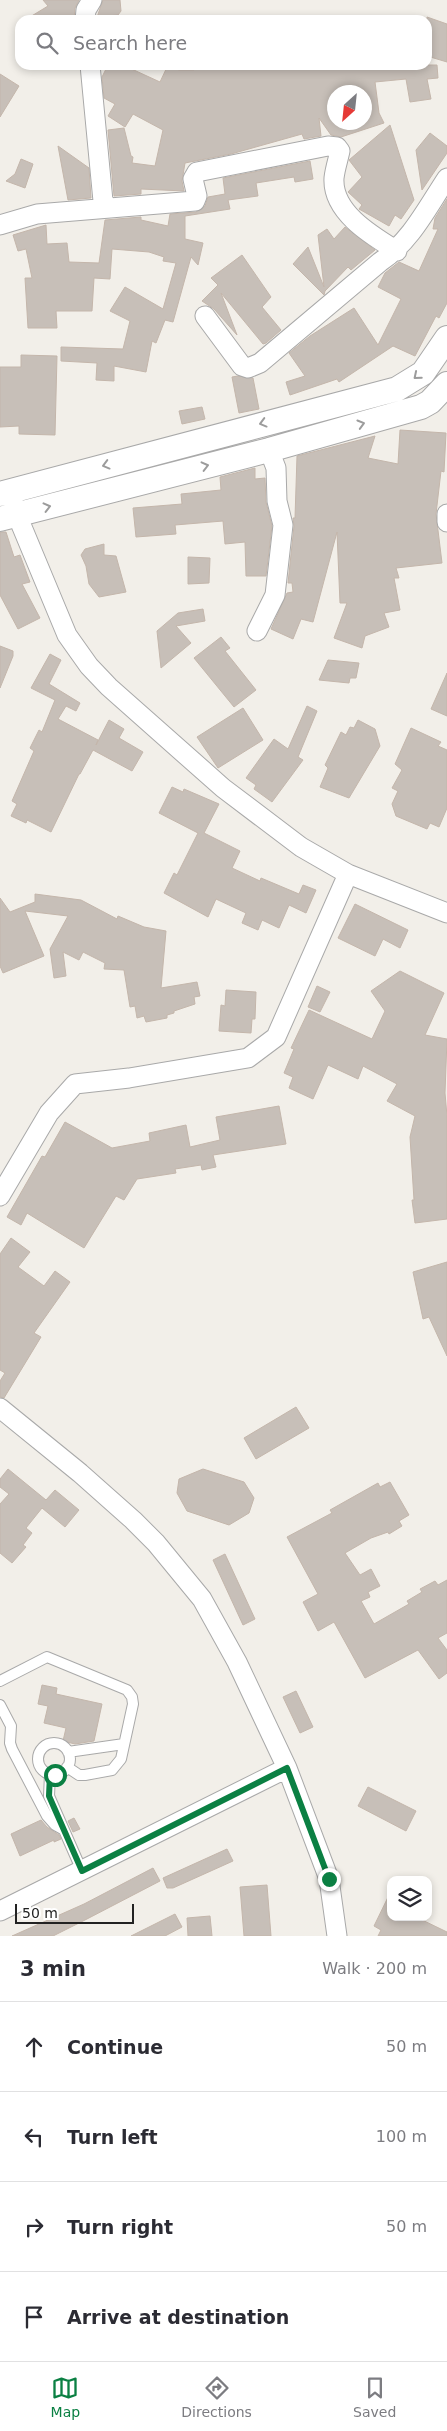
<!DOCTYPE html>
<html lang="en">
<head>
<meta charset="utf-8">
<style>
	body { margin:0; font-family:"DejaVu Sans",sans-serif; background:#f2f2f3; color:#2b2b33 }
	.controls { position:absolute; right:15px; bottom:15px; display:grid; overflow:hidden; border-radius:10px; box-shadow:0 2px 8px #0003 }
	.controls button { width:45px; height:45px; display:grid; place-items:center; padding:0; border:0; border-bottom:1px solid #e1e1e2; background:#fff; color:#2b2b33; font:25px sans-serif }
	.compass { position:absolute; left:327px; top:85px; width:45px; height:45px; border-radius:50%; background:#fff; box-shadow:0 2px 8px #0003; rotate:207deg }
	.scale { position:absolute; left:15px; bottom:12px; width:119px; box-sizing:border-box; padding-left:5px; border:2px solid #222; border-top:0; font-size:14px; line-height:18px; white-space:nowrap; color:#222; -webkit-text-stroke:4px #fff; paint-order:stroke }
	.stop { position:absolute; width:15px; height:15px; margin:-11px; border:4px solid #0b8043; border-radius:50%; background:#fff }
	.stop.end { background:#0b8043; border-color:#fff; box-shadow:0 1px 5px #0008 }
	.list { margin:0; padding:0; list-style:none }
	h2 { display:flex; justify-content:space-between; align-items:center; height:65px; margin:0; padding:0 20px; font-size:21px }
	h2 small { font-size:16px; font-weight:400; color:#7c7c81 }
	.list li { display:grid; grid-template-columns:32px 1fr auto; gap:15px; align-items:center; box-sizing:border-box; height:90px; padding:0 20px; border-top:1px solid #e1e1e2 }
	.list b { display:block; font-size:19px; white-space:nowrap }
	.list em { font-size:16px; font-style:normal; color:#7c7c81 }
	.icon { flex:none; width:28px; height:28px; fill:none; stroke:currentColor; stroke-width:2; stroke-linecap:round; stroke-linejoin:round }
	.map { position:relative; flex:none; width:447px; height:1936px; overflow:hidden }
	.search { position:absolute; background:#fff; box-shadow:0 2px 8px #0003; left:15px; right:15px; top:15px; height:55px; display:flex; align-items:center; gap:12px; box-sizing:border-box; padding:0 18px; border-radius:15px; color:#7c7c81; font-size:19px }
	.sheet { height:425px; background:#fff }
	nav { display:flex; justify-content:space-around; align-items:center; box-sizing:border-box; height:70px; border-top:1px solid #e1e1e2; background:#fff; font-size:14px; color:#7c7c81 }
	nav a { display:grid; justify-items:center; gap:2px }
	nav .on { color:#0b8043 }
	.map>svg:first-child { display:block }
	.building { fill:#c7bfb8; stroke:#c4b6ab; fill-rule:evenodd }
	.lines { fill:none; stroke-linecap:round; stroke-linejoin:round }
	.service-casing { stroke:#a9a9a9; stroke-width:12 }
	.minor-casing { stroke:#a9a9a9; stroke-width:21 }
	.tertiary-casing { stroke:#a9a9a9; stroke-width:26 }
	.service { stroke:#fff; stroke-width:10 }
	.minor { stroke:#fff; stroke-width:19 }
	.tertiary { stroke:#fff; stroke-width:24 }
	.oneway { stroke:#9c9c9c }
	.route { stroke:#0b8043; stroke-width:6 }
</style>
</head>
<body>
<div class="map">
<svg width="447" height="1936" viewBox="0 0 447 1936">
	<rect width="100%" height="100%" fill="#f2efe9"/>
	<!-- building -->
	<path class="building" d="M43,0H79L75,8L74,20H25L48,6Z
		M103,0H120L121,11L118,15L107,16V20H96Z
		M427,17L447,24V62L427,56Z
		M108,65H123L160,82L168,65L179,70H194V65L261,67L262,65H437L438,78L427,79L431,99L410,102L406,79L375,82L379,113L384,123L341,137L331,135L319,118L321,136L304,139L302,134L231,154L185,163L182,181L184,191L141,189V194L114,196L108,130L124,128L131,156L133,157L132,163L155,166L163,130L133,114L125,127L108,116L115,104L104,98L102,77ZM364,89V122H334V92H354Z
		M0,74L19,86L0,117Z
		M390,125L414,200L401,219L395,215L389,226L359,209L362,205L348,192L362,177L349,160Z
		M430,133L447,146V153L422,190L416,150Z
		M58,146L89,168L91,198L68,200Z
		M21,159L33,164L25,188L6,181L15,174Z
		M310,161L313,179L295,182L294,177L256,183L258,196L228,200L230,209L185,216V239L203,243L198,265L191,257L173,322L165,320L156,343L152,341L146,372L114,366V381L96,380L97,363L61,361V347L123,349L130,321L110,311L125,287L163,309L176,263L163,261L164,257L149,252L112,249L110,279L94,278L92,311H56L57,328H28L25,278H32L26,249L18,251L13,235L46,225L47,244L67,243L69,262L99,263L105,220L141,217V220L168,226L170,214L196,212L205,206L208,197L225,194L223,178Z
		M447,199V303L439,318L436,316L415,356L393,346L339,382L337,379L290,395L286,382L305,376L289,353L310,336L354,308L378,345L401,299L378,287L385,273L399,262L419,271L438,229H433L435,218Z
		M345,227L375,250L351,270L348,267L325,291L324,295L293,264L308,247L324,287L318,235L327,229L334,239Z
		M242,255L271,297L262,307L281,330L266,343L263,344L221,293L237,335L214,309L202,301L218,285L211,278Z
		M21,355L57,356L55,435L19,434V426L0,427V367H21Z
		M238,376L253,378L259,409L239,413L232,377Z
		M202,407L205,419L182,424L179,411Z
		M400,430L446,433L444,472L441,471L436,514L442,563L396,568L399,578H394L400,610L384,613L389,627L365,636L362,648L334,638L347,603H340L337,532L313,622L301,619L293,639L271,629L287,593L293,592L292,583H288L294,526L293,518H295L297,456L375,436L368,458L398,464Z
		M255,468V479L265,478L266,502L272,526L266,576H246L245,542L225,544L223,521L175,525L176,534L136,537L133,508L182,504L181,494L221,490L220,477Z
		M0,532H6L14,557L20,555L30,582L22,584L40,618L18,629L0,595Z
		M104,544V555L116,556L126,592L99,597L89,584L86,566L81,555L85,549Z
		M188,557L210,558L209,583L188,584Z
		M203,609L205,621L176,626L191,643L161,668L157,631L178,613Z
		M221,637L230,648L225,651L256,690L234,707L194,658Z
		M0,646L13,651V656L0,688Z
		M50,654L61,660L49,684L80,703L76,711L66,706L58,719L98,740L96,745L109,720L124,729L119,738L143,752L132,771L93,750L80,774H79L51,832L27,820L26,823L11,816L17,804L12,801L34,751L30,748L39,730L42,732L55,700L31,688Z
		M328,660L359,663L356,678H350L349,683L319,680Z
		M447,673V716L431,709Z
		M307,706L317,711L298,757L303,760L272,802L254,789L256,785L246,778L274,739L288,749Z
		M243,708L263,740L218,768L197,737Z
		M358,720L375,729L380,746L349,798L320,787L328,768L325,765L341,732L346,735L350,727L354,728Z
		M411,728L441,742L438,746L447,750V808L439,827L430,823L427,829L396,816L392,804L398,791L392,788L402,770L395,764Z
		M172,787L183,792L184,789L219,804L204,833L240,851L232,868L260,881L261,878L299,894L303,885L316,890L306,913L289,905L279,928L262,920L258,930L242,923L246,913L216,899L208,917L164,893L174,873L177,875L198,833L159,813Z
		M35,894L81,900L117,919L118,916L144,927L166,931L161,988L197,982L200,996L194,997L195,1004L174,1011V1013L167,1015V1018L146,1022L144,1016L137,1018L135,1006L130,1007L124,970L104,969L105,963L83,952L79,960L63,952L66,976L54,978L50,949L68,916L25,911L44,956L3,973L0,966V898L10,912L35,902Z
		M355,904L408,930L400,948L383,939L375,956L338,938Z
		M400,971L444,993L425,1035L447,1039L445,1093L447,1116V1219L415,1223L412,1200H414L410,1137L415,1116L387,1101L397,1084L363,1066L358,1079L328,1065L313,1099L289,1088L293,1077L284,1073L294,1049L291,1048L309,1010L372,1039L385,1011L371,991Z
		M317,986L330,992L320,1012L308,1007Z
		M226,990L256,992L255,1019H252L251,1033L219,1031L221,1005L225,1006Z
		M279,1106L286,1144L213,1155L216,1167L202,1170L201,1165L175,1169L176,1173L137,1179L124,1200L116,1196L84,1248L27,1213L21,1225L7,1217L42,1156L45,1157L65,1122L112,1148L150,1141L149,1133L186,1125L190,1147L220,1140L216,1117Z
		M11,1238L30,1252L18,1267L44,1286L55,1271L70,1282L34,1333L41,1337L4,1398L0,1397V1381L5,1373L0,1370V1254Z
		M447,1262V1356L429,1317L423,1319L413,1272Z
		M296,1407L309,1428L256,1459L244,1438Z
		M8,1469L46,1500L55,1490L79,1510L65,1527L42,1508L26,1528L32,1533L23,1545L26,1547L12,1563L0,1553V1504L9,1494L0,1487V1479Z
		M203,1469L244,1482L254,1498L249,1513L229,1525L187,1511L177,1493L179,1479Z
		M390,1482L409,1515L399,1521L402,1526L389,1534L388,1532L371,1538L345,1553L360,1575L371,1569L380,1586L368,1592L370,1597L361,1601L374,1624L409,1604L407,1601L422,1592L420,1589L435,1581L438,1585L447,1580V1633L438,1638L447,1650V1673L439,1679L418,1650L365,1678L334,1622L318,1631L303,1602L318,1594L287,1537L332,1513L330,1510L378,1483L380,1487Z
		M225,1554L255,1619L243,1625L213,1560Z
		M42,1685L57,1688L56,1694L102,1704L94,1741L75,1744L63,1741L66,1728L44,1723L48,1706L38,1704Z
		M296,1691L313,1727L300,1733L283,1697Z
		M368,1787L416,1811L406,1831L358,1806Z
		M74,1818L80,1829L73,1832L68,1821Z
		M41,1820L47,1827L59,1835L61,1839L54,1842V1840L20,1856L11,1834Z
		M227,1849L233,1861L173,1888H167L163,1878Z
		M153,1868L160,1881L85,1920L53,1936H12L84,1904Z
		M267,1885L271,1936H244L240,1887Z
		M391,1891V1917H416L447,1932V1936H378L381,1930L374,1926Z
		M175,1914L182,1927L165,1936H131Z
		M210,1916L212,1936H188L187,1918Z"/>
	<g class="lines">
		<!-- service casing -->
		<g class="service-casing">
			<path id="service" d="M0,1681L47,1657L127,1690L132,1697L133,1704L121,1759L112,1770L85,1775H79L67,1767
				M0,1705L11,1726L10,1743L12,1749L47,1816L55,1825L64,1830
				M38 1759a16 16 0 1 1 32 0a16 16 0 1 1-32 0Z
				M68,1752L124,1744
				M50,1774L49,1796L82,1871"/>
		</g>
		<!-- minor casing -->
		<g class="minor-casing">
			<path id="minor" d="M85,20L86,10L92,0
				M90,65L103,201L109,208
				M0,225L37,214L195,201L197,196L193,179L197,172L328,146L337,147L340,151C338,160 335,169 334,178C332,212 371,235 397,251
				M205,316L242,366L248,368L260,363L380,262C411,241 427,208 447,178
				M10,491L17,515L67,635L89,666L109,687L223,788L301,847L348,874L447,913
				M447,514V522
				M257,631L275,595L283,525L277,501L276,468L269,450
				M0,1196L49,1113L75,1084L129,1078L248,1058L276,1037L348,874
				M0,1408L80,1473L133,1520L156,1543L202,1599L237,1662L287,1768L329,1879L337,1936
				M0,1911L287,1768"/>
		</g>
		<!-- tertiary casing -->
		<g class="tertiary-casing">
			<path id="tertiary" d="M0,494L397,389L423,373L447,338
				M0,519L269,450L421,407L430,402L447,384"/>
		</g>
		<!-- service -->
		<use href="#service" class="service"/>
		<!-- minor -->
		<use href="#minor" class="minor"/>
		<!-- tertiary -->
		<use href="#tertiary" class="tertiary"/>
	</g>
	<!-- one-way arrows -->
	<defs><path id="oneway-chevron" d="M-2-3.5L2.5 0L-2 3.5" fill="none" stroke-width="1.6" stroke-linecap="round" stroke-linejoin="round" transform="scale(1.25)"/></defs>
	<g class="oneway">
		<use href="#oneway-chevron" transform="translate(417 376) rotate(140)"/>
		<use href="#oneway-chevron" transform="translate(263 423) rotate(165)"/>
		<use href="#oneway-chevron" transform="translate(361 424) rotate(-16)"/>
		<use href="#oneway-chevron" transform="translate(106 465) rotate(165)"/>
		<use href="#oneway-chevron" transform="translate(205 466) rotate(-14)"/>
		<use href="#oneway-chevron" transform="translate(47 507) rotate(-14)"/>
	</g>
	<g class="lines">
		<!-- route -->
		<path class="route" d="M55,1775L50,1774L49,1796L82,1871L287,1768L329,1879"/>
	</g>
</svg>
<div class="controls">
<button><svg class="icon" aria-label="layers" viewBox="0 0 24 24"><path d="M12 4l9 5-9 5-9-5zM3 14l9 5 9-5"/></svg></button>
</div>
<svg class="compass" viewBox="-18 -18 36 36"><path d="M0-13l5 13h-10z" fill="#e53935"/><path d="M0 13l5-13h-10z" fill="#7c7c81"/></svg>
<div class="scale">50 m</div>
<div class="stop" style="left:55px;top:1775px"></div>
<div class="stop end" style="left:329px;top:1879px"></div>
<div class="search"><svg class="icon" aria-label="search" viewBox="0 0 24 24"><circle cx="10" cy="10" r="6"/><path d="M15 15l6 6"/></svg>Search here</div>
</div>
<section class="sheet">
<h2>3 min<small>Walk · 200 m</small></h2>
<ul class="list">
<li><svg class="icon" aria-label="ahead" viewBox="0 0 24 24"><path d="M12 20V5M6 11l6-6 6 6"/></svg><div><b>Continue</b></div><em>50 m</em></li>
<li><svg class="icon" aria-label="left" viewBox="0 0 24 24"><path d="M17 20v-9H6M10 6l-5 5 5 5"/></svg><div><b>Turn left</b></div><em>100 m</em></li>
<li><svg class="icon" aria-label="right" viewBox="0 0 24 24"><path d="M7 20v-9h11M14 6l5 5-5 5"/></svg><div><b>Turn right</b></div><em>50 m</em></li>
<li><svg class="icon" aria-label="arrive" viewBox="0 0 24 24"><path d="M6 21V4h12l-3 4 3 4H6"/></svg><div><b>Arrive at destination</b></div></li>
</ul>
</section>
<nav>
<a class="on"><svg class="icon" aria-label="map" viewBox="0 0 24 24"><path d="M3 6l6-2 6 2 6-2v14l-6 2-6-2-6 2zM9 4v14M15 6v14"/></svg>Map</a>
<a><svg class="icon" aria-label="directions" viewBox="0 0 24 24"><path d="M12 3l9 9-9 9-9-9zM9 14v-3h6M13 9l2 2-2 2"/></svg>Directions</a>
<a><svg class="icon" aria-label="saved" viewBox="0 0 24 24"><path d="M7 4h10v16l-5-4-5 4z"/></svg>Saved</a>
</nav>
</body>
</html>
